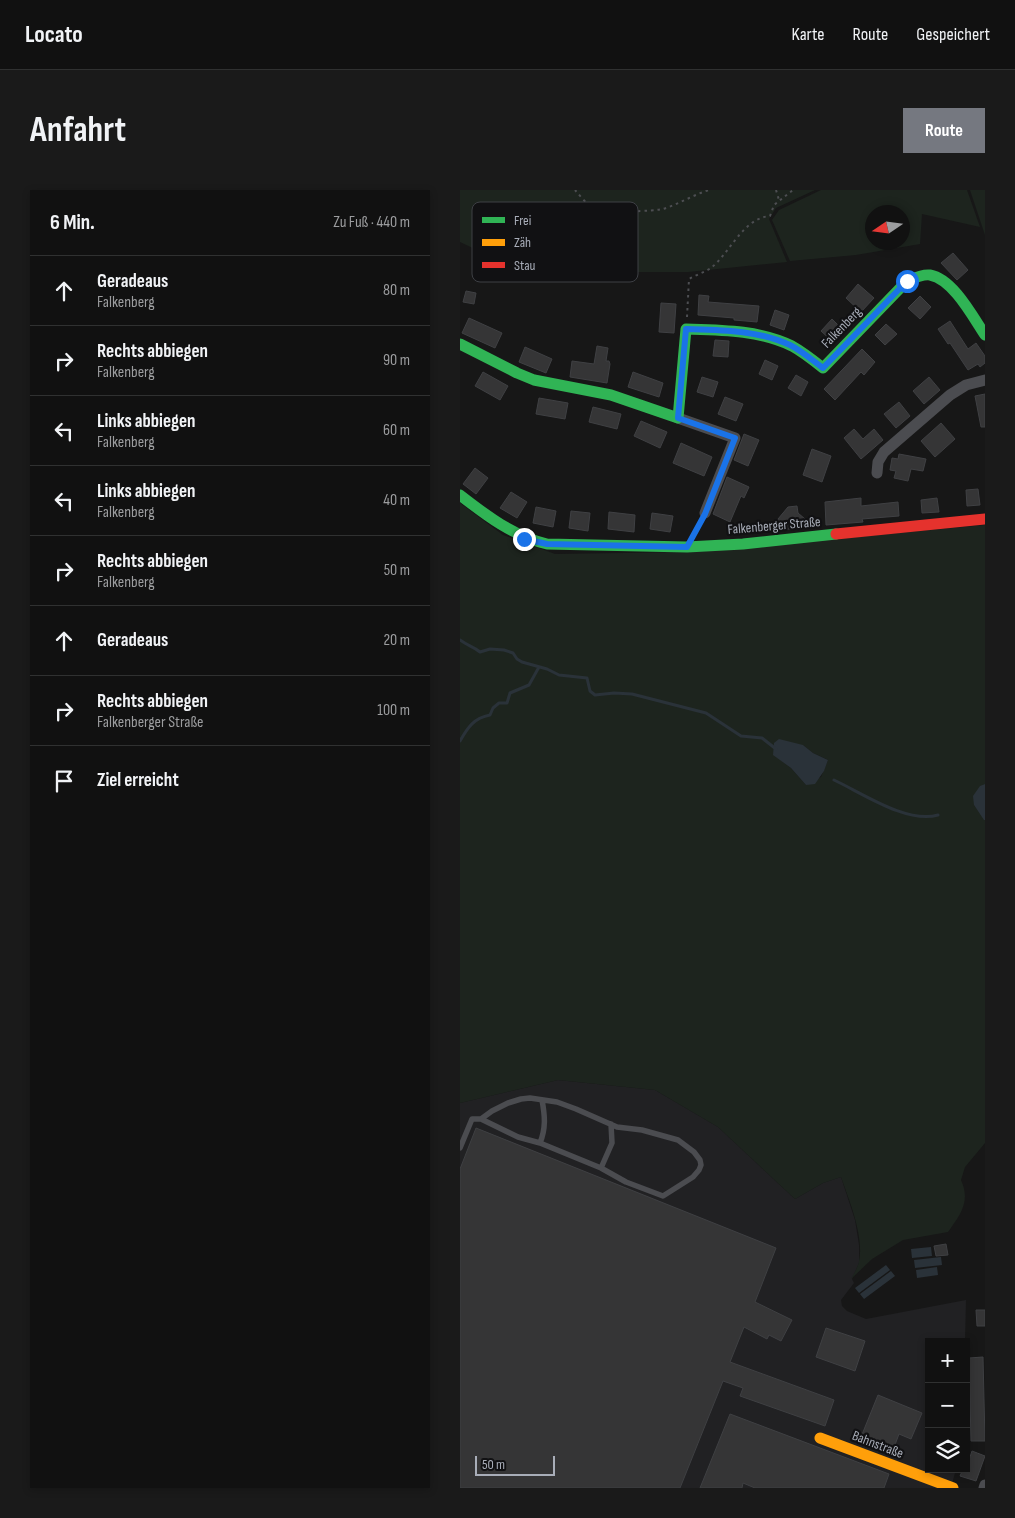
<!DOCTYPE html>
<html lang="de">
<head>
<meta charset="utf-8">
<style>
  :root { --surface:#111; --page:#1a1a1a; --text:#f1f3f6; --muted:#9c9d9f; --line:#303131; --accent:#757880 }
  body { margin:0; font-family:"Sofia Sans Condensed",sans-serif; background:var(--page); color:var(--text) }
  .controls { position:absolute; right:15px; bottom:15px; display:grid; overflow:hidden; border-radius:0px; box-shadow:0 2px 8px #0003 }
  .controls button { width:45px; height:45px; display:grid; place-items:center; padding:0; border:0; border-bottom:1px solid var(--line); background:var(--surface); color:var(--text); font:25px sans-serif }
  .compass { position:absolute; left:405px; top:15px; width:45px; height:45px; border-radius:50%; background:var(--surface); box-shadow:0 2px 8px #0003; rotate:257deg }
  .scale { position:absolute; left:15px; bottom:12px; width:80px; box-sizing:border-box; padding-left:5px; border:2px solid #a8adb8; border-top:0; font-size:14px; line-height:18px; white-space:nowrap; color:#a8adb8; -webkit-text-stroke:4px #111113; paint-order:stroke }
  .stop { position:absolute; width:15px; height:15px; margin:-11px; border:4px solid #1a73e8; border-radius:50%; background:#fff }
  .stop.end { background:#1a73e8; border-color:#fff; box-shadow:0 1px 5px #0008 }
  .list { margin:0; padding:0; list-style:none }
  h2 { display:flex; justify-content:space-between; align-items:center; height:65px; margin:0; padding:0 20px; font-size:21px }
  h2 small { font-size:16px; font-weight:400; color:var(--muted) }
  .list li { display:grid; grid-template-columns:32px 1fr auto; gap:15px; align-items:center; box-sizing:border-box; height:70px; padding:0 20px; border-top:1px solid var(--line) }
  .list b { display:block; font-size:19px; white-space:nowrap }
  .list p { margin:0; font-size:16px; white-space:nowrap; color:var(--muted) }
  .list em { font-size:16px; font-style:normal; color:var(--muted) }
  .icon { flex:none; width:28px; height:28px; fill:none; stroke:currentColor; stroke-width:2; stroke-linecap:round; stroke-linejoin:round }
  .map { position:relative; flex:none; width:525px; height:1298px; overflow:hidden; border-radius:0px }
  header { display:flex; align-items:center; gap:30px; box-sizing:border-box; height:70px; padding:0 25px; background:var(--surface); border-bottom:1px solid var(--line) }
  header strong { font-size:24px }
  nav { display:flex; gap:28px; margin-inline-start:auto; font-size:18px }
  .intro { display:flex; align-items:center; justify-content:space-between; box-sizing:border-box; height:120px; padding:0 30px }
  h1 { margin:0; font-size:35px }
  .button { padding:12px 22px; border-radius:0px; background:var(--accent); color:#fff; font-size:18px; font-weight:700 }
  main { display:flex; gap:30px; padding:0 30px }
  aside { flex:1; background:var(--surface); border-radius:0px; box-shadow:0 2px 8px #0003 }
  .map>svg:first-child { display:block }
  .built { fill:#212123 }
  .green { fill:#1d241e; fill-rule:evenodd }
  .water { fill:#2a3239 }
  .lines { fill:none; stroke-linecap:round; stroke-linejoin:round }
  .stream { stroke:#2a3239; stroke-width:3 }
  .building { fill:#353536; stroke:#3f4043 }
  .path { stroke:#4d4e52; stroke-width:2; stroke-dasharray:2.5 4; stroke-linecap:butt }
  .lane { stroke:#4b4c50; stroke-width:5.5 }
  .street { stroke:#4b4c50; stroke-width:11 }
  .fast { stroke:#30b455; stroke-width:11 }
  .slow { stroke:#ff9f0a; stroke-width:11 }
  .jam { stroke:#e5322d; stroke-width:11 }
  .route { stroke:#1a73e8; stroke-width:6 }
  .labels { text-anchor:middle; stroke-width:4.5; stroke-linejoin:round; paint-order:stroke }
  .street-label { font-size:14px; fill:#a8adb8; stroke:#111113 }
  .key { fill:#111113; stroke:#3e4045; stroke-width:1 }
  .key-label { font-size:14px; fill:#a8adb8 }
</style>
</head>
<body>
<header>
<strong>Locato</strong>
<nav><a>Karte</a><a>Route</a><a>Gespeichert</a></nav>
</header>
<div class="intro"><h1>Anfahrt</h1><a class="button">Route</a></div>
<main>
<aside>
<h2>6 Min.<small>Zu Fuß · 440 m</small></h2>
<ul class="list">
<li><svg class="icon" aria-label="ahead" viewBox="0 0 24 24"><path d="M12 20V5M6 11l6-6 6 6"/></svg><div><b>Geradeaus</b><p>Falkenberg</p></div><em>80 m</em></li>
<li><svg class="icon" aria-label="right" viewBox="0 0 24 24"><path d="M7 20v-9h11M14 6l5 5-5 5"/></svg><div><b>Rechts abbiegen</b><p>Falkenberg</p></div><em>90 m</em></li>
<li><svg class="icon" aria-label="left" viewBox="0 0 24 24"><path d="M17 20v-9H6M10 6l-5 5 5 5"/></svg><div><b>Links abbiegen</b><p>Falkenberg</p></div><em>60 m</em></li>
<li><svg class="icon" aria-label="left" viewBox="0 0 24 24"><path d="M17 20v-9H6M10 6l-5 5 5 5"/></svg><div><b>Links abbiegen</b><p>Falkenberg</p></div><em>40 m</em></li>
<li><svg class="icon" aria-label="right" viewBox="0 0 24 24"><path d="M7 20v-9h11M14 6l5 5-5 5"/></svg><div><b>Rechts abbiegen</b><p>Falkenberg</p></div><em>50 m</em></li>
<li><svg class="icon" aria-label="ahead" viewBox="0 0 24 24"><path d="M12 20V5M6 11l6-6 6 6"/></svg><div><b>Geradeaus</b></div><em>20 m</em></li>
<li><svg class="icon" aria-label="right" viewBox="0 0 24 24"><path d="M7 20v-9h11M14 6l5 5-5 5"/></svg><div><b>Rechts abbiegen</b><p>Falkenberger Straße</p></div><em>100 m</em></li>
<li><svg class="icon" aria-label="arrive" viewBox="0 0 24 24"><path d="M6 21V4h12l-3 4 3 4H6"/></svg><div><b>Ziel erreicht</b></div></li>
</ul>
</aside>
<div class="map">
<svg width="525" height="1298" viewBox="0 0 525 1298">
  <rect width="100%" height="100%" fill="#171717"/>
  <path class="built" d="M 98,890 L 195,900 L 258,937 L 335,1009 L 363,993 L 381,987 L 395,1030 L 399,1055 L 399,1073 L 392,1089 L 394,1093 L 381,1110 L 382,1116 L 387,1121 L 406,1129 L 506,1110 L 505,1152 L 469,1152 L 469,1279 L 496,1279 L 491,1298 L 0,1298 L 0,913 Z"/>
  <path class="green" d="M 0,0 L 355,0 L 316,18 L 309,29 L 327,72 L 228,82 L 63,82 L 0,52 Z
    M 361,0 L 507,0 L 520,37 L 462,24 L 460,54 L 396,65 L 330,71 L 312,30 L 319,20 ZM 412,22 L 442,22 L 442,52 L 412,52 Z
    M 510,0 L 525,0 L 525,45 Z
    M 0,313 L 43,345 L 95,364 L 235,362 L 525,335 L 525,594 L 520,597 L 514,615 L 525,630 L 525,953 L 505,977 L 501,990 C 511,1012 500,1025 488,1042 L 443,1050 L 412,1069 L 391,1089 C 394,1084 396,1080 398,1075 C 406,1050 389,1010 381,987 L 363,993 L 335,1009 L 258,937 L 195,900 L 98,890 L 0,913 ZM 343,555 L 353,563 L 368,570 L 361,587 L 346,595 L 331,578 L 313,564 Z"/>
  <path class="water" d="M 319,549 L 343,555 L 353,563 L 368,570 L 364,581 L 355,594 L 346,595 L 331,578 L 313,565 L 314,553 Z
    M 525,594 L 525,630 L 524,630 L 514,615 L 513,606 L 520,596 Z
    M 471,1057 L 472,1066 L 452,1068 L 451,1059 Z
    M 481,1067 L 482,1075 L 455,1078 L 454,1070 Z
    M 426,1075 L 430,1080 L 399,1103 L 395,1098 Z
    M 477,1077 L 478,1085 L 457,1088 L 456,1080 Z
    M 431,1081 L 435,1086 L 404,1109 L 400,1104 Z"/>
  <g class="lines">
    <path class="stream" d="M 0,450 C 8,456 13,456 20,462 L 30,459 L 44,460 L 53,463 L 57,469 L 62,472 L 87,479 L 99,485 L 127,488 L 130,501 L 135,505 L 154,503 L 172,504 L 246,523 L 281,546 L 302,548 L 316,559
      M 0,551 C 8,537 14,528 30,525 L 33,518 L 39,513 L 47,513 L 50,503 L 69,495 L 79,477
      M 374,590 C 402,603 447,634 478,625"/>
  </g>
  <path class="building" d="M 493,63 L 508,80 L 497,90 L 481,73 Z
    M 398,94 L 414,108 L 401,122 L 386,108 Z
    M 6,101 L 16,103 L 14,114 L 3,112 Z
    M 239,105 L 249,106 L 248,112 L 299,116 L 297,132 L 274,130 L 274,128 L 238,125 Z
    M 460,106 L 471,117 L 460,129 L 448,118 Z
    M 201,113 L 216,114 L 214,143 L 199,142 Z
    M 315,120 L 329,125 L 324,140 L 310,135 Z
    M 9,128 L 42,143 L 35,158 L 2,143 Z
    M 372,129 L 383,140 L 372,151 L 361,141 Z
    M 490,131 L 508,159 L 516,153 L 525,166 L 525,173 L 520,177 L 518,174 L 508,180 L 490,153 L 488,154 L 478,139 Z
    M 426,134 L 437,144 L 425,155 L 415,145 Z
    M 255,150 L 269,151 L 268,167 L 253,166 Z
    M 137,156 L 148,158 L 146,171 L 149,171 L 150,174 L 147,193 L 110,187 L 112,171 L 134,174 Z
    M 65,157 L 92,169 L 86,183 L 59,172 Z
    M 402,159 L 415,172 L 404,185 L 401,182 L 375,210 L 364,199 Z
    M 305,170 L 318,176 L 312,190 L 299,184 Z
    M 23,182 L 48,196 L 40,210 L 15,196 Z
    M 173,182 L 203,193 L 199,207 L 168,197 Z
    M 336,185 L 348,192 L 341,206 L 328,198 Z
    M 242,187 L 258,192 L 253,207 L 237,202 Z
    M 469,187 L 480,200 L 464,214 L 453,201 Z
    M 525,204 L 525,237 L 521,237 L 515,206 Z
    M 265,207 L 283,214 L 276,231 L 258,224 Z
    M 79,208 L 108,213 L 105,229 L 76,224 Z
    M 439,212 L 450,226 L 436,238 L 424,224 Z
    M 133,217 L 161,224 L 157,239 L 129,232 Z
    M 181,231 L 207,242 L 200,258 L 174,246 Z
    M 481,233 L 495,249 L 475,267 L 461,251 Z
    M 394,239 L 403,249 L 414,239 L 423,250 L 401,269 L 384,248 Z
    M 284,244 L 299,250 L 288,276 L 274,270 Z
    M 221,253 L 252,267 L 244,286 L 213,273 Z
    M 352,259 L 371,266 L 362,292 L 343,285 Z
    M 439,264 L 466,269 L 463,281 L 451,279 L 448,291 L 434,288 L 436,281 L 430,280 L 432,268 L 438,269 Z
    M 15,278 L 28,288 L 16,304 L 3,294 Z
    M 267,287 L 289,297 L 284,308 L 281,306 L 270,332 L 253,324 Z
    M 518,299 L 520,315 L 507,316 L 506,300 Z
    M 51,302 L 67,312 L 57,328 L 40,318 Z
    M 401,308 L 401,316 L 438,312 L 439,326 L 402,329 L 403,332 L 366,335 L 365,312 Z
    M 477,308 L 479,322 L 462,323 L 461,310 Z
    M 337,316 L 338,323 L 345,329 L 339,336 L 339,338 L 319,340 L 318,329 L 328,317 Z
    M 76,317 L 96,321 L 93,337 L 73,333 Z
    M 111,321 L 130,323 L 128,341 L 109,338 Z
    M 149,322 L 175,325 L 174,342 L 148,339 Z
    M 192,323 L 213,326 L 210,342 L 190,339 Z
    M 16,938 L 316,1058 L 295,1112 L 332,1130 L 321,1151 L 309,1145 L 307,1149 L 284,1137 L 270,1172 L 374,1210 L 365,1236 L 280,1206 L 283,1198 L 263,1191 L 220,1298 L 0,1298 L 0,979 Z
    M 486,1054 L 488,1065 L 476,1066 L 474,1056 Z
    M 516,1120 L 525,1120 L 525,1136 L 517,1136 Z
    M 366,1138 L 405,1151 L 395,1181 L 356,1167 Z
    M 523,1167 L 525,1251 L 511,1251 L 509,1168 Z
    M 418,1205 L 462,1223 L 451,1249 L 439,1244 L 433,1260 L 401,1247 Z
    M 270,1224 L 429,1284 L 424,1298 L 295,1298 L 283,1293 L 282,1298 L 240,1298 Z
    M 512,1261 L 525,1266 L 516,1291 L 500,1286 L 503,1279 L 506,1279 Z"/>
  <g class="lines">
    <path class="path" d="M 115,0 C 121,7 129,17 137,21 C 142,23 196,21 203,19 C 219,14 233,5 249,0
      M 316,0 L 319,10
      M 227,127 L 229,89 C 236,85 245,82 251,78 C 270,63 283,28 310,26 L 314,15 L 333,0
      M 234,344 L 240,333"/>
    <path class="lane" d="M 80,953 C 86,938 85,926 82,910
      M 0,958 L 12,929 L 21,929 L 58,947 L 80,953 L 141,978 L 166,992 L 203,1006 L 233,987 L 239,980 L 241,975 L 240,970 L 234,962 L 218,950 L 182,940 L 157,937 L 116,919 L 97,912 L 70,908 L 61,909 L 48,913 L 32,921 L 21,929
      M 141,978 L 152,953 L 151,934"/>
    <path class="street" d="M 218,228 L 275,248 L 245,323
      M 417,283 L 418,272 L 424,262 L 490,205 L 506,195 L 525,190
      M 524,1298 L 525,1295"/>
    <path class="fast" d="M 0,154 L 57,183 L 74,190 L 151,205 L 218,228 L 226,139 C 261,140 299,140 332,156 C 343,162 353,170 363,178 L 447,91 C 454,88 462,84 470,85 C 493,89 513,127 525,145
      M 0,305 C 27,326 53,346 87,354 L 227,357 L 283,354 L 376,344"/>
    <path class="slow" d="M 360,1248 L 493,1298"/>
    <path class="jam" d="M 376,344 L 525,329"/>
  </g>
  <g class="lines">
    <path class="route" d="M 64,349 L 87,354 L 227,357 L 245,324 L 275,248 L 218,228 L 226,139 C 261,140 298,140 330,155 C 342,161 352,170 363,178 L 447,91"/>
  </g>
  <g class="labels">
    <g class="street-label">
      <text transform="translate(381 137) rotate(-46)" y="5">Falkenberg</text>
      <text transform="translate(314 335) rotate(-5)" y="5">Falkenberger Straße</text>
      <text transform="translate(418 1254) rotate(21)" y="5">Bahnstraße</text>
    </g>
  </g>
  <rect x="12" y="12" width="166" height="80" rx="8" class="key"/>
  <rect x="22" y="27" width="23" height="6" fill="#30b455"/>
  <rect x="22" y="49" width="23" height="7" fill="#ff9f0a"/>
  <rect x="22" y="72" width="23" height="6" fill="#e5322d"/>
  <g class="key-label">
    <text x="54" y="35">Frei</text>
    <text x="54" y="57">Zäh</text>
    <text x="54" y="80">Stau</text>
  </g>
</svg>
<div class="controls">
<button>+</button>
<button>−</button>
<button><svg class="icon" aria-label="layers" viewBox="0 0 24 24"><path d="M12 4l9 5-9 5-9-5zM3 14l9 5 9-5"/></svg></button>
</div>
<svg class="compass" viewBox="-18 -18 36 36"><path d="M0-13l5 13h-10z" fill="#e53935"/><path d="M0 13l5-13h-10z" fill="#9c9d9f"/></svg>
<div class="scale">50 m</div>
<div class="stop" style="left:447px;top:91px"></div>
<div class="stop end" style="left:64px;top:349px"></div>
</div>
</main>
</body>
</html>
